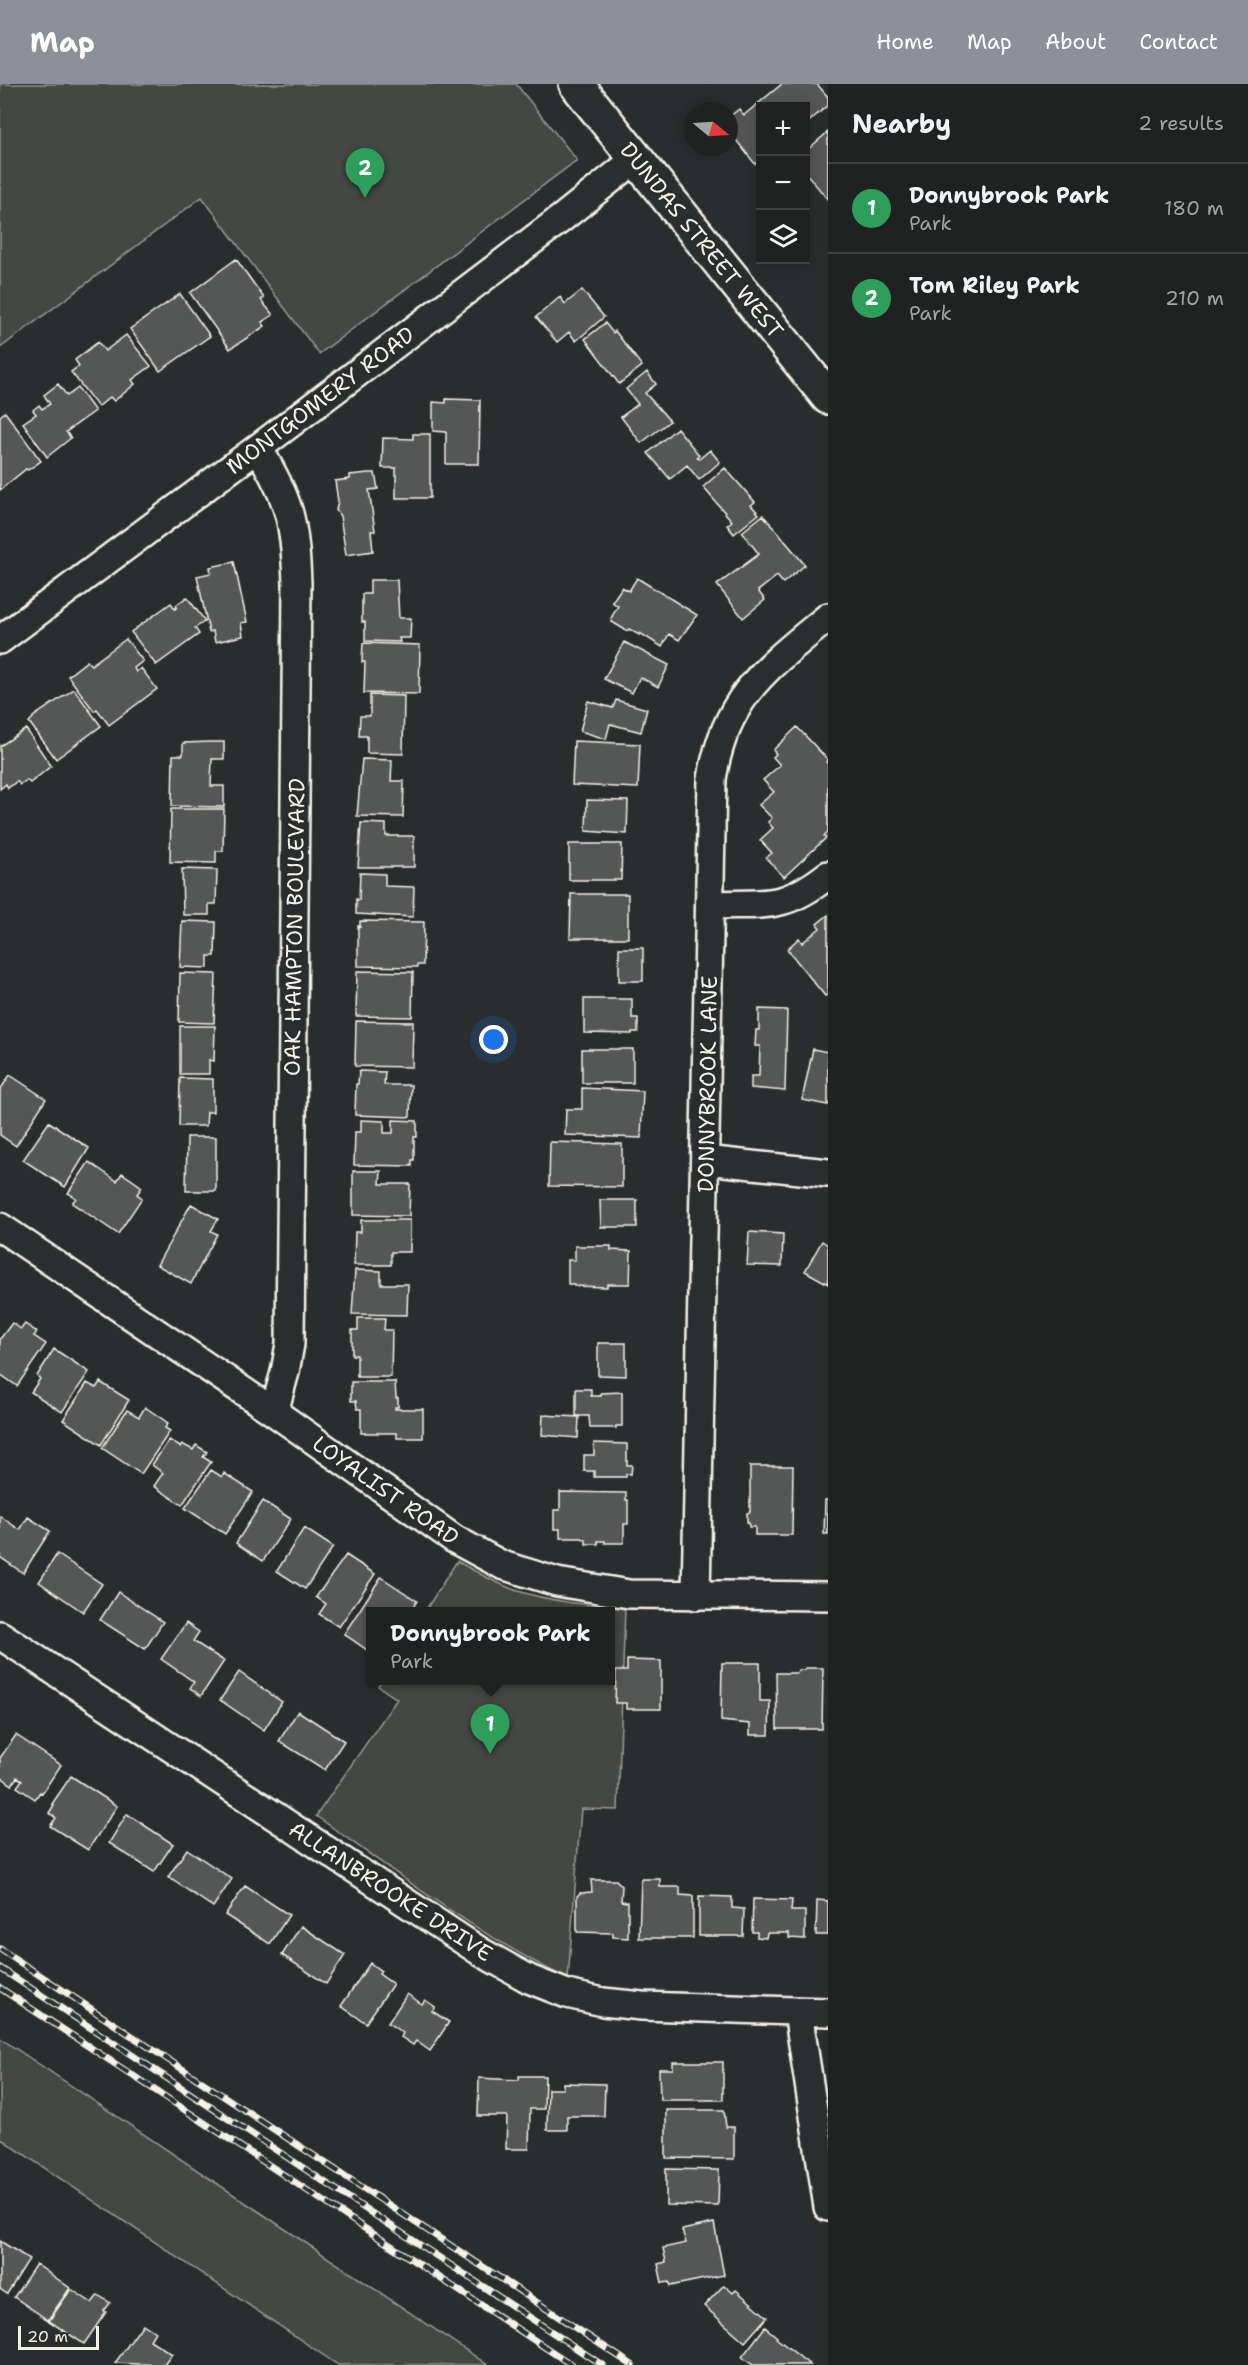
<!DOCTYPE html>
<html lang="en">
<head>
<meta charset="utf-8">
<style>
  :root { --surface:#202222; --page:#282a2a; --text:#f1f3f6; --muted:#a2a4a5; --line:#3d3f40; --accent:#8c9099 }
  body { margin:0; font-family:"Shantell Sans",sans-serif; background:var(--page); color:var(--text) }
  .controls { position:absolute; right:18px; top:18px; display:grid; overflow:hidden; border-radius:0px; box-shadow:0 3px 15px #0003 }
  .controls button { width:54px; height:54px; display:grid; place-items:center; padding:0; border:0; border-bottom:2px solid var(--line); background:var(--surface); color:var(--text); font:30px sans-serif }
  .compass { position:absolute; left:684px; top:18px; width:54px; height:54px; border-radius:50%; background:var(--surface); box-shadow:0 3px 15px #0003; rotate:108deg }
  .scale { position:absolute; left:18px; bottom:15px; width:81px; box-sizing:border-box; padding-left:6px; border:3px solid #f4f1e8; border-top:0; font-size:16px; line-height:21px; white-space:nowrap; color:#f4f1e8; -webkit-text-stroke:4px #2a2d2e; paint-order:stroke }
  .you { position:absolute; left:494px; top:956px; width:21px; height:21px; margin:-15px; border:4px solid #fff; border-radius:50%; background:#1a73e8; box-shadow:0 0 0 9px #1a73e833 }
  .badge { display:grid; place-items:center; width:39px; height:39px; border-radius:50%; background:var(--accent); color:#fff; font-size:20px; font-weight:700 }
  .pin { position:absolute; translate:-50% -50px; filter:drop-shadow(0 2px 3px #0008) }
  .pin::after { content:''; position:absolute; top:32px; width:21px; height:18px; background:inherit; clip-path:polygon(0 0,100% 0,50% 100%) }
  .popup { position:absolute; left:366px; top:1523px; width:249px; height:78px; box-sizing:border-box; display:grid; place-content:center; border-radius:0px; background:var(--surface); filter:drop-shadow(0 2px 4px #0005); font-size:20px; white-space:nowrap; color:var(--muted) }
  .popup b { font-size:22px; color:var(--text) }
  .popup::after { content:''; position:absolute; left:50%; top:100%; margin-left:-12px; border:12px solid transparent; border-top-color:var(--surface) }
  .list { margin:0; padding:0; list-style:none }
  h2 { display:flex; justify-content:space-between; align-items:center; height:78px; margin:0; padding:0 24px; font-size:26px }
  h2 small { font-size:20px; font-weight:400; color:var(--muted) }
  .list li { display:grid; grid-template-columns:39px 1fr auto; gap:18px; align-items:center; box-sizing:border-box; height:90px; padding:0 24px; border-top:2px solid var(--line) }
  .list b { display:block; font-size:22px; white-space:nowrap }
  .list p { margin:0; font-size:20px; white-space:nowrap; color:var(--muted) }
  .list em { font-size:20px; font-style:normal; color:var(--muted) }
  .icon { flex:none; width:33px; height:33px; fill:none; stroke:currentColor; stroke-width:2; stroke-linecap:round; stroke-linejoin:round }
  .map { position:relative; flex:none; width:828px; height:2281px; overflow:hidden }
  header { display:flex; align-items:center; gap:36px; box-sizing:border-box; height:84px; padding:0 30px; background:var(--accent); color:#fff }
  header strong { font-size:28px }
  nav { display:flex; gap:33px; margin-inline-start:auto; font-size:21px }
  main { display:flex }
  aside { flex:1; background:var(--surface) }
  .map>svg:first-child { display:block }
  .green { fill:#444645; stroke:#9c9c96; stroke-width:1.5 }
  .building { fill:#555756; stroke:#f4f1e8; stroke-width:1.5 }
  .lines { fill:none; stroke-linecap:round; stroke-linejoin:round }
  .street-casing { stroke:#f4f1e8; stroke-width:32 }
  .secondary-casing { stroke:#f4f1e8; stroke-width:38 }
  .street { stroke:#2a2d2e; stroke-width:27 }
  .secondary { stroke:#2a2d2e; stroke-width:33 }
  .rail-casing { stroke:#f4f1e8; stroke-width:7 }
  .rail { stroke:#2a2d2e; stroke-width:4.5; stroke-dasharray:14; stroke-linecap:butt }
  .labels { text-anchor:middle; stroke-width:5; stroke-linejoin:round; paint-order:stroke }
  .street-label { font-size:22px; fill:#f4f1e8; stroke:#2a2d2e }
</style>
</head>
<body>
<header>
<strong>Map</strong>
<nav><a>Home</a><a>Map</a><a>About</a><a>Contact</a></nav>
</header>
<main>
<div class="map">
<svg width="828" height="2281" viewBox="0 0 828 2281">
  <rect width="100%" height="100%" fill="#2a2d2e"/>
  <filter id="ink" filterUnits="userSpaceOnUse"><feTurbulence type="fractalNoise" baseFrequency=".0167" numOctaves="2"/><feDisplacementMap in="SourceGraphic" scale="12" xChannelSelector="R" yChannelSelector="G"/><feConvolveMatrix kernelMatrix="1 2 1 2 8 2 1 2 1" color-interpolation-filters="sRGB"/></filter>
  <g filter="url(#ink)">
    <path class="green" d="M 0,0 L 516,0 L 577,76 L 319,270 L 202,113 L 0,264 Z
      M 457,1477 C 476,1488 495,1499 515,1506 C 550,1518 589,1521 625,1524 L 618,1726 L 581,1725 L 568,1895 C 478,1851 398,1790 316,1732 L 397,1615 L 378,1602 L 381,1597 L 610,1596 L 610,1528 L 425,1527 Z
      M 0,1954 L 488,2281 L 338,2281 L 0,2054 Z"/>
    <path class="building" d="M 782,0 L 817,0 L 828,13 L 828,21 L 806,40 L 806,22 L 760,22 L 760,76 L 755,80 L 729,47 L 729,33 L 739,25 L 744,31 Z
      M 828,48 L 828,116 L 806,89 L 806,67 Z
      M 236,175 L 264,214 L 261,216 L 273,231 L 262,238 L 265,242 L 230,265 L 190,209 Z
      M 582,206 L 604,233 L 576,257 L 569,248 L 557,258 L 536,233 L 560,213 L 565,220 Z
      M 180,210 L 210,252 L 160,287 L 130,245 Z
      M 605,239 L 613,249 L 615,247 L 642,282 L 619,300 L 585,255 Z
      M 126,251 L 151,282 L 132,296 L 135,300 L 114,317 L 110,313 L 98,323 L 71,288 L 79,282 L 75,276 L 98,258 L 105,267 Z
      M 647,288 L 656,300 L 645,309 L 670,337 L 641,359 L 621,333 L 638,320 L 626,305 Z
      M 58,300 L 67,312 L 78,304 L 95,327 L 66,348 L 71,354 L 47,373 L 23,339 L 36,330 L 33,326 L 39,321 L 42,325 L 50,320 L 44,311 Z
      M 446,315 L 480,316 L 479,380 L 446,380 L 446,348 L 433,347 L 433,318 L 446,319 Z
      M 5,328 L 41,377 L 28,386 L 26,385 L 0,406 L 0,332 Z
      M 677,344 L 699,371 L 697,373 L 699,375 L 710,366 L 720,378 L 699,396 L 687,381 L 670,395 L 648,369 Z
      M 413,350 L 430,350 L 430,414 L 396,414 L 396,384 L 382,384 L 383,354 L 413,355 Z
      M 725,384 L 755,418 L 751,421 L 759,430 L 734,450 L 727,441 L 732,437 L 703,403 Z
      M 368,389 L 375,389 L 378,405 L 369,406 L 375,447 L 371,447 L 373,467 L 346,471 L 340,432 L 336,426 L 338,417 L 335,397 L 350,395 L 350,391 Z
      M 763,431 L 805,481 L 783,499 L 777,492 L 758,507 L 765,516 L 743,534 L 717,501 L 759,470 L 742,448 Z
      M 234,478 L 247,538 L 241,539 L 243,552 L 215,558 L 213,547 L 209,548 L 197,492 L 211,489 L 210,483 Z
      M 637,494 L 697,531 L 679,556 L 669,550 L 662,563 L 640,549 L 639,551 L 629,545 L 627,547 L 612,538 L 611,534 L 618,522 L 612,518 L 622,503 L 629,507 Z
      M 370,496 L 397,496 L 399,534 L 411,534 L 410,554 L 399,554 L 400,558 L 365,557 L 365,538 L 362,538 L 362,510 L 370,510 Z
      M 187,513 L 205,537 L 195,544 L 199,550 L 156,581 L 131,548 L 171,519 L 175,525 L 177,523 L 176,521 Z
      M 126,555 L 143,577 L 134,584 L 136,588 L 141,584 L 157,605 L 109,641 L 97,625 L 94,627 L 68,592 L 87,577 L 91,581 Z
      M 624,558 L 669,581 L 658,603 L 640,593 L 632,609 L 604,595 Z
      M 363,559 L 420,561 L 419,610 L 364,609 L 365,578 L 362,578 Z
      M 74,605 L 101,642 L 56,675 L 29,638 L 33,634 L 33,633 Z
      M 370,611 L 404,612 L 403,670 L 367,669 L 367,652 L 359,652 L 360,632 L 370,632 Z
      M 616,616 L 647,625 L 641,648 L 610,640 L 606,655 L 580,647 L 588,617 L 613,624 Z
      M 797,643 L 828,676 L 826,678 L 828,680 L 828,748 L 824,752 L 826,754 L 784,793 L 766,774 L 772,769 L 760,756 L 773,744 L 768,738 L 772,734 L 759,721 L 774,708 L 763,696 L 780,681 L 773,673 L 776,670 L 773,666 Z
      M 26,645 L 51,682 L 30,699 L 27,696 L 20,701 L 17,697 L 8,704 L 6,700 L 0,705 L 0,662 Z
      M 574,657 L 640,660 L 638,704 L 572,701 Z
      M 211,658 L 224,658 L 224,675 L 212,675 L 211,702 L 224,702 L 224,723 L 172,722 L 173,671 L 183,671 L 183,659 Z
      M 362,675 L 392,676 L 391,697 L 404,697 L 403,733 L 357,732 Z
      M 587,716 L 628,717 L 627,750 L 586,747 Z
      M 171,725 L 224,725 L 223,767 L 216,767 L 216,779 L 170,778 Z
      M 361,739 L 386,740 L 386,752 L 414,752 L 414,783 L 358,783 Z
      M 569,760 L 622,760 L 621,796 L 569,796 Z
      M 182,785 L 217,786 L 216,820 L 209,820 L 209,831 L 183,831 Z
      M 360,789 L 385,790 L 385,802 L 414,803 L 413,833 L 356,830 L 356,815 L 359,816 Z
      M 571,810 L 628,810 L 628,854 L 570,854 Z
      M 828,831 L 828,910 L 825,912 L 787,865 L 799,854 L 802,859 L 820,844 L 817,840 Z
      M 182,837 L 216,838 L 215,872 L 208,872 L 208,884 L 180,883 Z
      M 360,837 L 424,838 L 423,881 L 417,881 L 417,883 L 358,882 L 358,842 L 360,843 Z
      M 619,864 L 643,864 L 643,897 L 619,897 Z
      M 357,887 L 413,888 L 412,933 L 356,932 Z
      M 180,889 L 216,890 L 214,939 L 179,938 Z
      M 584,915 L 632,915 L 632,934 L 638,934 L 638,948 L 632,948 L 632,950 L 584,949 Z
      M 759,925 L 787,926 L 785,1007 L 751,1004 L 751,992 L 759,992 L 760,962 L 755,962 L 756,946 L 759,946 Z
      M 356,937 L 413,938 L 412,983 L 355,982 Z
      M 180,942 L 215,942 L 214,977 L 209,976 L 209,990 L 180,990 Z
      M 582,965 L 633,965 L 633,999 L 582,999 Z
      M 813,965 L 828,968 L 828,1021 L 802,1016 Z
      M 359,987 L 385,988 L 384,1001 L 411,1001 L 410,1033 L 355,1031 L 356,1000 L 358,1000 Z
      M 10,991 L 46,1015 L 16,1062 L 0,1051 L 0,1006 Z
      M 180,994 L 213,995 L 213,1028 L 207,1028 L 206,1042 L 179,1042 Z
      M 582,1004 L 643,1007 L 641,1054 L 565,1051 L 566,1025 L 582,1025 Z
      M 361,1036 L 384,1037 L 384,1049 L 393,1049 L 393,1036 L 417,1037 L 417,1053 L 414,1053 L 414,1076 L 412,1076 L 412,1082 L 354,1081 L 355,1048 L 361,1048 Z
      M 49,1038 L 89,1064 L 65,1103 L 23,1076 Z
      M 187,1053 L 216,1053 L 216,1107 L 186,1107 Z
      M 550,1058 L 622,1060 L 622,1103 L 549,1102 Z
      M 89,1078 L 117,1097 L 122,1089 L 142,1103 L 137,1110 L 142,1114 L 118,1150 L 72,1119 L 76,1114 L 68,1109 Z
      M 353,1087 L 381,1087 L 380,1100 L 410,1100 L 409,1132 L 353,1131 Z
      M 600,1116 L 637,1116 L 637,1143 L 601,1143 Z
      M 191,1120 L 218,1135 L 211,1147 L 217,1150 L 191,1200 L 157,1181 Z
      M 361,1136 L 410,1136 L 410,1168 L 391,1168 L 391,1181 L 354,1181 L 355,1148 L 361,1148 Z
      M 749,1148 L 783,1150 L 782,1182 L 747,1181 Z
      M 822,1157 L 828,1161 L 828,1200 L 805,1187 Z
      M 575,1162 L 611,1162 L 611,1166 L 631,1167 L 630,1200 L 607,1200 L 607,1203 L 574,1202 L 574,1200 L 568,1200 L 568,1176 L 575,1176 Z
      M 355,1186 L 381,1187 L 381,1200 L 408,1200 L 407,1231 L 352,1230 Z
      M 358,1234 L 385,1234 L 384,1246 L 392,1246 L 391,1293 L 357,1293 L 357,1271 L 352,1271 L 352,1246 L 358,1246 Z
      M 12,1239 L 21,1245 L 25,1240 L 37,1248 L 34,1252 L 46,1260 L 17,1302 L 0,1290 L 0,1255 Z
      M 598,1259 L 626,1259 L 626,1292 L 598,1291 Z
      M 54,1265 L 89,1288 L 62,1328 L 31,1308 L 40,1295 L 37,1292 Z
      M 100,1298 L 129,1316 L 101,1361 L 63,1336 L 87,1299 L 96,1304 Z
      M 351,1298 L 395,1298 L 396,1314 L 398,1314 L 398,1323 L 395,1323 L 395,1325 L 423,1325 L 423,1354 L 397,1354 L 397,1349 L 361,1349 L 361,1325 L 357,1325 L 356,1317 L 351,1317 Z
      M 576,1305 L 591,1305 L 591,1312 L 601,1312 L 601,1309 L 622,1308 L 622,1342 L 616,1342 L 616,1344 L 590,1344 L 589,1332 L 576,1332 Z
      M 145,1323 L 168,1339 L 165,1344 L 170,1347 L 141,1390 L 102,1364 L 127,1326 L 139,1333 Z
      M 543,1331 L 579,1333 L 578,1354 L 542,1351 Z
      M 169,1356 L 180,1363 L 182,1360 L 193,1366 L 196,1361 L 207,1368 L 203,1373 L 211,1378 L 182,1421 L 154,1402 L 163,1389 L 152,1381 Z
      M 594,1359 L 627,1360 L 627,1381 L 632,1381 L 631,1390 L 626,1390 L 626,1393 L 594,1393 L 594,1387 L 584,1387 L 584,1371 L 594,1371 Z
      M 750,1382 L 793,1382 L 792,1451 L 755,1451 L 755,1443 L 749,1443 L 749,1439 L 747,1439 L 747,1429 L 750,1428 Z
      M 211,1386 L 222,1393 L 224,1389 L 253,1408 L 225,1450 L 185,1424 Z
      M 560,1408 L 626,1409 L 626,1416 L 628,1416 L 628,1440 L 624,1440 L 624,1459 L 605,1459 L 605,1457 L 598,1457 L 598,1460 L 586,1460 L 586,1456 L 582,1454 L 560,1454 L 560,1445 L 554,1445 L 554,1426 L 560,1426 Z
      M 825,1416 L 828,1416 L 828,1450 L 824,1450 Z
      M 263,1417 L 291,1435 L 263,1477 L 236,1459 Z
      M 0,1432 L 20,1446 L 28,1433 L 50,1447 L 23,1489 L 0,1473 Z
      M 304,1444 L 333,1463 L 305,1505 L 277,1487 Z
      M 57,1470 L 102,1500 L 83,1528 L 39,1498 Z
      M 346,1471 L 375,1490 L 339,1543 L 319,1530 L 326,1520 L 316,1513 Z
      M 381,1493 L 417,1517 L 410,1528 L 370,1528 L 370,1568 L 344,1550 Z
      M 118,1508 L 163,1538 L 145,1565 L 100,1536 Z
      M 186,1539 L 199,1548 L 193,1557 L 224,1577 L 201,1612 L 190,1604 L 194,1598 L 161,1575 Z
      M 627,1576 L 661,1577 L 661,1625 L 626,1625 L 626,1619 L 615,1619 L 616,1587 L 627,1587 Z
      M 722,1579 L 760,1579 L 760,1617 L 770,1617 L 769,1651 L 750,1651 L 750,1640 L 721,1637 Z
      M 805,1584 L 823,1584 L 822,1645 L 777,1645 L 776,1589 L 797,1589 L 798,1586 L 805,1586 Z
      M 239,1588 L 282,1618 L 264,1646 L 220,1616 Z
      M 298,1627 L 344,1657 L 325,1686 L 279,1657 Z
      M 493,1635 L 502,1643 L 495,1652 L 486,1644 Z
      M 16,1651 L 61,1681 L 42,1709 L 40,1708 L 35,1715 L 17,1703 L 22,1696 L 17,1693 L 12,1701 L 0,1692 L 0,1674 Z
      M 71,1692 L 117,1722 L 88,1766 L 50,1742 L 56,1734 L 49,1729 L 54,1721 L 52,1720 Z
      M 127,1730 L 173,1760 L 154,1788 L 109,1759 Z
      M 187,1765 L 232,1795 L 213,1823 L 168,1793 Z
      M 641,1795 L 660,1795 L 660,1803 L 680,1803 L 680,1811 L 693,1812 L 693,1854 L 639,1854 Z
      M 591,1796 L 616,1796 L 622,1802 L 621,1817 L 628,1818 L 628,1854 L 613,1853 L 613,1849 L 577,1848 L 577,1812 L 580,1809 L 592,1808 Z
      M 245,1802 L 289,1831 L 270,1860 L 225,1831 Z
      M 699,1812 L 732,1813 L 732,1824 L 744,1825 L 743,1852 L 699,1852 Z
      M 753,1815 L 792,1816 L 791,1827 L 805,1827 L 805,1855 L 789,1854 L 789,1849 L 767,1849 L 766,1854 L 757,1853 L 757,1848 L 752,1848 Z
      M 817,1816 L 828,1817 L 828,1851 L 816,1851 Z
      M 301,1842 L 345,1871 L 326,1900 L 282,1871 Z
      M 370,1879 L 381,1887 L 379,1890 L 393,1900 L 366,1939 L 341,1922 Z
      M 407,1910 L 422,1920 L 425,1916 L 435,1923 L 432,1927 L 449,1938 L 430,1967 L 416,1957 L 413,1961 L 401,1953 L 403,1949 L 388,1939 Z
      M 673,1978 L 723,1978 L 723,2016 L 660,2016 L 659,1985 L 673,1985 Z
      M 519,1992 L 545,1992 L 544,2025 L 530,2025 L 529,2065 L 506,2065 L 507,2032 L 478,2032 L 479,1994 L 519,1996 Z
      M 563,1999 L 605,2000 L 604,2032 L 567,2032 L 567,2046 L 547,2046 L 548,2005 L 563,2005 Z
      M 666,2026 L 724,2026 L 726,2043 L 734,2043 L 734,2075 L 666,2074 Z
      M 666,2085 L 719,2086 L 718,2122 L 666,2121 Z
      M 714,2139 L 724,2191 L 670,2202 L 669,2198 L 662,2199 L 658,2180 L 666,2178 L 663,2164 L 686,2159 L 682,2146 Z
      M 0,2157 L 29,2175 L 7,2210 L 0,2205 Z
      M 36,2180 L 70,2204 L 48,2236 L 14,2213 Z
      M 724,2201 L 733,2209 L 736,2206 L 767,2233 L 745,2258 L 704,2222 Z
      M 71,2205 L 92,2219 L 98,2211 L 110,2219 L 104,2227 L 106,2228 L 84,2260 L 49,2237 Z
      M 143,2240 L 155,2248 L 150,2256 L 172,2270 L 164,2281 L 115,2279 Z
      M 765,2243 L 777,2253 L 776,2254 L 810,2281 L 753,2281 L 742,2273 Z"/>
    <g class="lines">
      <defs>
        <path id="street" d="M 258,364 C 290,417 295,438 297,499 L 290,1260 L 285,1288 L 274,1328
          M 0,556 L 258,364 L 562,134 L 637,74
          M 710,821 C 764,819 782,827 828,791
          M 705,1076 L 828,1089
          M 0,1143 L 274,1328 L 454,1455 L 502,1481 L 557,1498 L 629,1510 L 828,1512
          M 696,1512 L 712,695 C 725,612 767,584 828,533
          M 0,1551 L 481,1868 L 529,1895 L 567,1910 L 603,1918 L 642,1922 L 828,1928
          M 798,1928 L 828,2123"/>
        <path id="secondary" d="M 576,0 L 828,313"/>
      </defs>
      <use href="#street" class="street-casing"/>
      <use href="#secondary" class="secondary-casing"/>
      <use href="#street" class="street"/>
      <use href="#secondary" class="secondary"/>
      <defs>
        <path id="rail" d="M 0,1865 L 632,2281
          M 0,1884 L 602,2281
          M 0,1904 L 572,2281"/>
      </defs>
      <use href="#rail" class="rail-casing"/>
      <use href="#rail" class="rail"/>
    </g>
  </g>
  <g class="labels">
    <g class="street-label">
      <text transform="translate(702 156) rotate(51)" y="8">DUNDAS STREET WEST</text>
      <text transform="translate(320 316) rotate(-37)" y="8">MONTGOMERY ROAD</text>
      <text transform="translate(294 843) rotate(-89)" y="8">OAK HAMPTON BOULEVARD</text>
      <text transform="translate(707 1000) rotate(-89)" y="8">DONNYBROOK LANE</text>
      <text transform="translate(386 1406) rotate(35)" y="8">LOYALIST ROAD</text>
      <text transform="translate(391 1807) rotate(33)" y="8">ALLANBROOKE DRIVE</text>
    </g>
  </g>
</svg>
<div class="controls">
<button>+</button>
<button>−</button>
<button><svg class="icon" aria-label="layers" viewBox="0 0 24 24"><path d="M12 4l9 5-9 5-9-5zM3 14l9 5 9-5"/></svg></button>
</div>
<svg class="compass" viewBox="-18 -18 36 36"><path d="M0-13l5 13h-10z" fill="#e53935"/><path d="M0 13l5-13h-10z" fill="#a2a4a5"/></svg>
<div class="scale">20 m</div>
<div class="you"></div>
<div class="pin badge" style="left:490px;top:1670px;background:#2e9e5b">1</div>
<div class="popup"><b>Donnybrook Park</b>Park</div>
<div class="pin badge" style="left:365px;top:114px;background:#2e9e5b">2</div>
</div>
<aside>
<h2>Nearby<small>2 results</small></h2>
<ul class="list">
<li><span class="badge" style="background:#2e9e5b">1</span><div><b>Donnybrook Park</b><p>Park</p></div><em>180 m</em></li>
<li><span class="badge" style="background:#2e9e5b">2</span><div><b>Tom Riley Park</b><p>Park</p></div><em>210 m</em></li>
</ul>
</aside>
</main>
</body>
</html>
